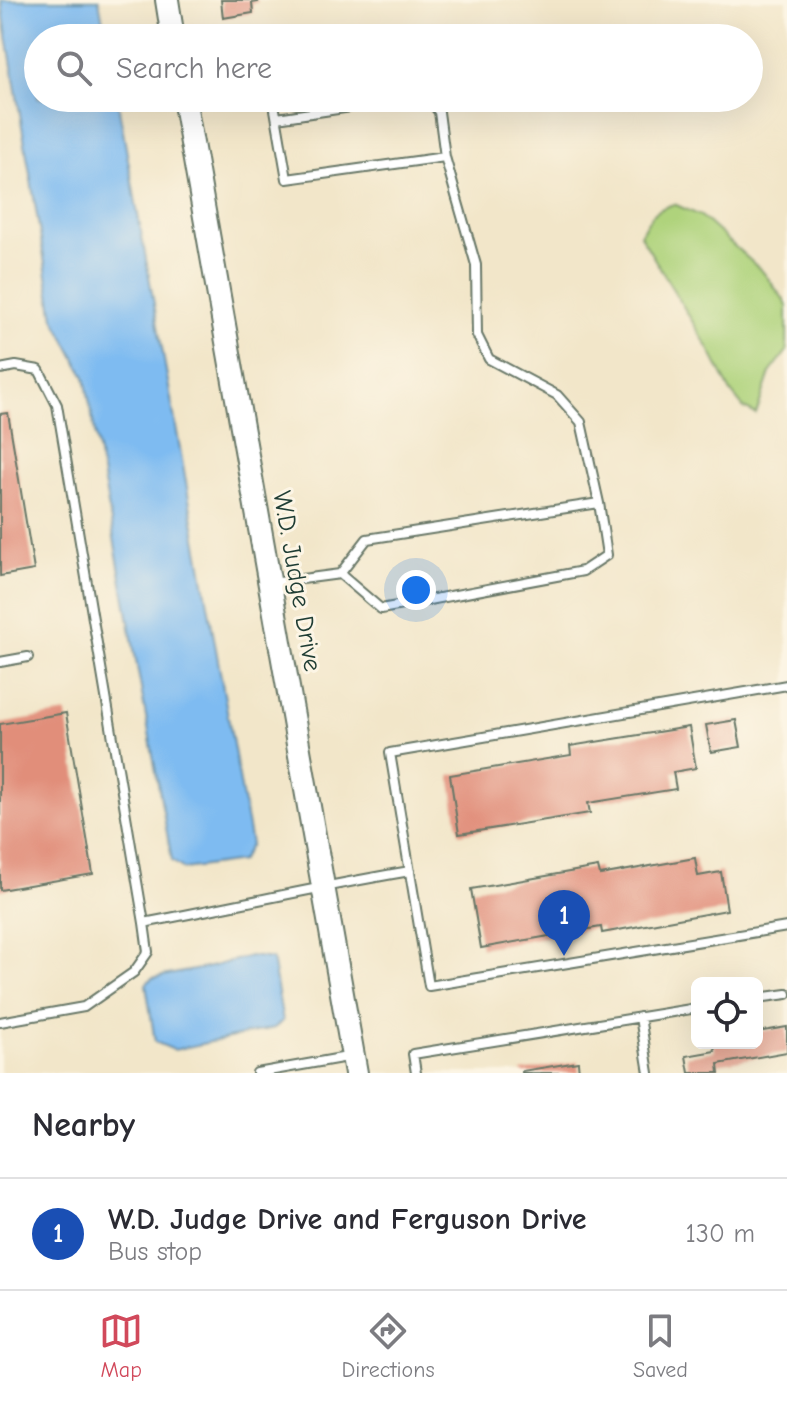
<!DOCTYPE html>
<html lang="en">
<head>
<meta charset="utf-8">
<style>
  :root { --surface:#fff; --page:#f2f2f3; --text:#2b2b33; --muted:#7c7c81; --line:#e1e1e2; --accent:#d1495b }
  body { margin:0; font-family:"Comic Neue",sans-serif; background:var(--page); color:var(--text) }
  .controls { position:absolute; right:24px; bottom:24px; display:grid; overflow:hidden; border-radius:12px; box-shadow:0 8px 32px #0002 }
  .controls button { width:72px; height:72px; display:grid; place-items:center; padding:0; border:0; border-bottom:2px solid var(--line); background:var(--surface); color:var(--text); font:40px sans-serif }
  .you { position:absolute; left:416px; top:590px; width:28px; height:28px; margin:-20px; border:6px solid #fff; border-radius:50%; background:#1a73e8; box-shadow:0 0 0 12px #1a73e833 }
  .badge { display:grid; place-items:center; width:52px; height:52px; border-radius:50%; background:var(--accent); color:#fff; font-size:26px; font-weight:700 }
  .pin { position:absolute; translate:-50% -66px; filter:drop-shadow(0 2px 4px #0008) }
  .pin::after { content:''; position:absolute; top:42px; width:28px; height:24px; background:inherit; clip-path:polygon(0 0,100% 0,50% 100%) }
  .list { margin:0; padding:0; list-style:none }
  h2 { display:flex; justify-content:space-between; align-items:center; height:104px; margin:0; padding:0 32px; font-size:34px }
  h2 small { font-size:26px; font-weight:400; color:var(--muted) }
  .list li { display:grid; grid-template-columns:52px 1fr auto; gap:24px; align-items:center; box-sizing:border-box; height:112px; padding:0 32px; border-top:2px solid var(--line) }
  .list b { display:block; font-size:30px; white-space:nowrap }
  .list p { margin:0; font-size:26px; white-space:nowrap; color:var(--muted) }
  .list em { font-size:26px; font-style:normal; color:var(--muted) }
  .icon { flex:none; width:44px; height:44px; fill:none; stroke:currentColor; stroke-width:2; stroke-linecap:round; stroke-linejoin:round }
  .map { position:relative; flex:none; width:787px; height:1073px; overflow:hidden }
  .search { position:absolute; background:var(--surface); box-shadow:0 8px 32px #0002; left:24px; right:24px; top:24px; height:88px; display:flex; align-items:center; gap:20px; box-sizing:border-box; padding:0 28px; border-radius:44px; color:var(--muted); font-size:30px }
  .sheet { height:216px; background:var(--surface) }
  nav { display:flex; justify-content:space-around; align-items:center; box-sizing:border-box; height:112px; border-top:2px solid var(--line); background:var(--surface); font-size:22px; color:var(--muted) }
  nav a { display:grid; justify-items:center; gap:4px }
  nav .on { color:var(--accent) }
  .map>svg:first-child { display:block }
  .green { fill:#afd37c; stroke:#678858; stroke-width:2 }
  .water { fill:#7ebbf1; stroke:#4e7c92; stroke-width:2 }
  .building { fill:#e18e7a }
  .lines { fill:none; stroke-linecap:round; stroke-linejoin:round }
  .lane-casing { stroke:#697868; stroke-width:12 }
  .secondary-casing { stroke:#697868; stroke-width:26 }
  .lane { stroke:#fff; stroke-width:8 }
  .secondary { stroke:#fff; stroke-width:22 }
  .labels { text-anchor:middle; stroke-width:6; stroke-linejoin:round; paint-order:stroke }
  .street-label { font-size:26px; fill:#1f3d34; stroke:#fcf5e5 }
</style>
</head>
<body>
<div class="map">
<svg width="787" height="1073" viewBox="0 0 787 1073">
  <rect width="100%" height="100%" fill="#fcf5e5"/>
  <filter id="ink" filterUnits="userSpaceOnUse"><feTurbulence type="fractalNoise" baseFrequency=".0125" numOctaves="2"/><feDisplacementMap in="SourceGraphic" scale="16" xChannelSelector="R" yChannelSelector="G"/><feConvolveMatrix kernelMatrix="1 2 1 2 8 2 1 2 1" color-interpolation-filters="sRGB"/></filter>
  <filter id="wash" filterUnits="userSpaceOnUse"><feTurbulence type="fractalNoise" baseFrequency=".006" numOctaves="4" result="noise"/><feDisplacementMap in="SourceGraphic" scale="32" xChannelSelector="R" yChannelSelector="G"/><feGaussianBlur stdDeviation="1.8" result="paint"/><feColorMatrix in="noise" values="0 0 0 0 0 0 0 0 0 0 0 0 0 0 0 0 0 1.4 0 .05"/><feComposite in="paint" operator="in"/></filter>
  <g filter="url(#wash)">
    <rect width="100%" height="100%" fill="#f2e6c9"/>
    <path class="green" d="M 674,204 L 701,216 L 763,272 L 785,301 L 787,307 L 787,351 L 770,373 L 756,414 L 744,408 L 731,392 L 709,349 L 640,235 C 650,217 653,210 674,204 Z"/>
    <path class="water" d="M 1,0 L 99,0 L 106,38 L 38,38 L 38,98 L 117,98 L 251,844 L 241,861 L 184,869 L 172,861 L 85,377 L 54,318 Z
      M 250,956 L 272,959 L 283,1021 L 274,1028 L 174,1050 L 155,1042 L 146,984 L 152,978 L 210,967 Z"/>
    <g id="blocks">
      <path class="building" d="M 221,0 L 257,0 L 258,2 L 252,3 L 253,13 L 223,18 Z
        M 8,413 L 34,570 L 0,576 L 0,414 Z
        M 66,713 L 93,874 L 0,890 L 0,724 Z
        M 736,720 L 741,747 L 711,752 L 706,725 Z
        M 689,727 L 696,768 L 673,772 L 676,789 L 588,803 L 590,813 L 459,834 L 450,775 L 571,755 L 570,746 Z
        M 695,858 L 698,876 L 721,872 L 727,910 L 602,933 L 601,927 L 481,948 L 471,889 L 598,867 L 600,875 Z
        M 787,1027 L 787,1052 L 718,1064 L 719,1073 L 689,1073 L 686,1056 L 715,1051 L 713,1043 L 757,1043 L 757,1032 Z
        M 578,1062 L 579,1073 L 522,1073 L 522,1071 Z"/>
    </g>
  </g>
  <g filter="url(#ink)">
    <use href="#blocks" fill-opacity="0" stroke="#697868" stroke-width="2"/>
    <g class="lines">
      <defs>
        <path id="lane" d="M 273,98 L 287,179 L 445,157 L 439,112 L 428,98
          M 277,118 L 412,98
          M 0,369 L 16,366 L 39,370 L 57,405 L 144,923 C 233,906 321,886 410,871
          M 340,574 L 367,539 L 599,503
          M 272,583 L 340,574 L 381,609 L 583,571 L 607,555 L 599,503 L 581,422 L 557,395 L 489,359 L 477,335 L 476,265 L 445,157
          M 0,662 L 28,657
          M 787,685 L 390,753 L 429,986 L 787,927
          M 757,998 L 787,994
          M 640,1017 L 649,1073
          M 0,1022 L 84,1007 L 134,972 L 148,952 L 144,923
          M 257,1073 L 353,1056
          M 416,1073 L 413,1054 L 697,1008"/>
        <path id="secondary" d="M 167,0 L 173,38
          M 184,98 L 356,1073"/>
      </defs>
      <use href="#lane" class="lane-casing"/>
      <use href="#secondary" class="secondary-casing"/>
      <use href="#lane" class="lane"/>
      <use href="#secondary" class="secondary"/>
    </g>
  </g>
  <g class="labels">
    <g class="street-label">
      <text transform="translate(298 581) rotate(80)" y="9">W.D. Judge Drive</text>
    </g>
  </g>
</svg>
<div class="controls">
<button><svg class="icon" aria-label="locate" viewBox="0 0 24 24"><circle cx="12" cy="12" r="6"/><path d="M12 2v4M12 18v4M2 12h4M18 12h4"/></svg></button>
</div>
<div class="you"></div>
<div class="pin badge" style="left:564px;top:956px;background:#1a4fb4">1</div>
<div class="search"><svg class="icon" aria-label="search" viewBox="0 0 24 24"><circle cx="10" cy="10" r="6"/><path d="M15 15l6 6"/></svg>Search here</div>
</div>
<section class="sheet">
<h2>Nearby<small></small></h2>
<ul class="list">
<li><span class="badge" style="background:#1a4fb4">1</span><div><b>W.D. Judge Drive and Ferguson Drive</b><p>Bus stop</p></div><em>130 m</em></li>
</ul>
</section>
<nav>
<a class="on"><svg class="icon" aria-label="map" viewBox="0 0 24 24"><path d="M3 6l6-2 6 2 6-2v14l-6 2-6-2-6 2zM9 4v14M15 6v14"/></svg>Map</a>
<a><svg class="icon" aria-label="directions" viewBox="0 0 24 24"><path d="M12 3l9 9-9 9-9-9zM9 14v-3h6M13 9l2 2-2 2"/></svg>Directions</a>
<a><svg class="icon" aria-label="saved" viewBox="0 0 24 24"><path d="M7 4h10v16l-5-4-5 4z"/></svg>Saved</a>
</nav>
</body>
</html>
